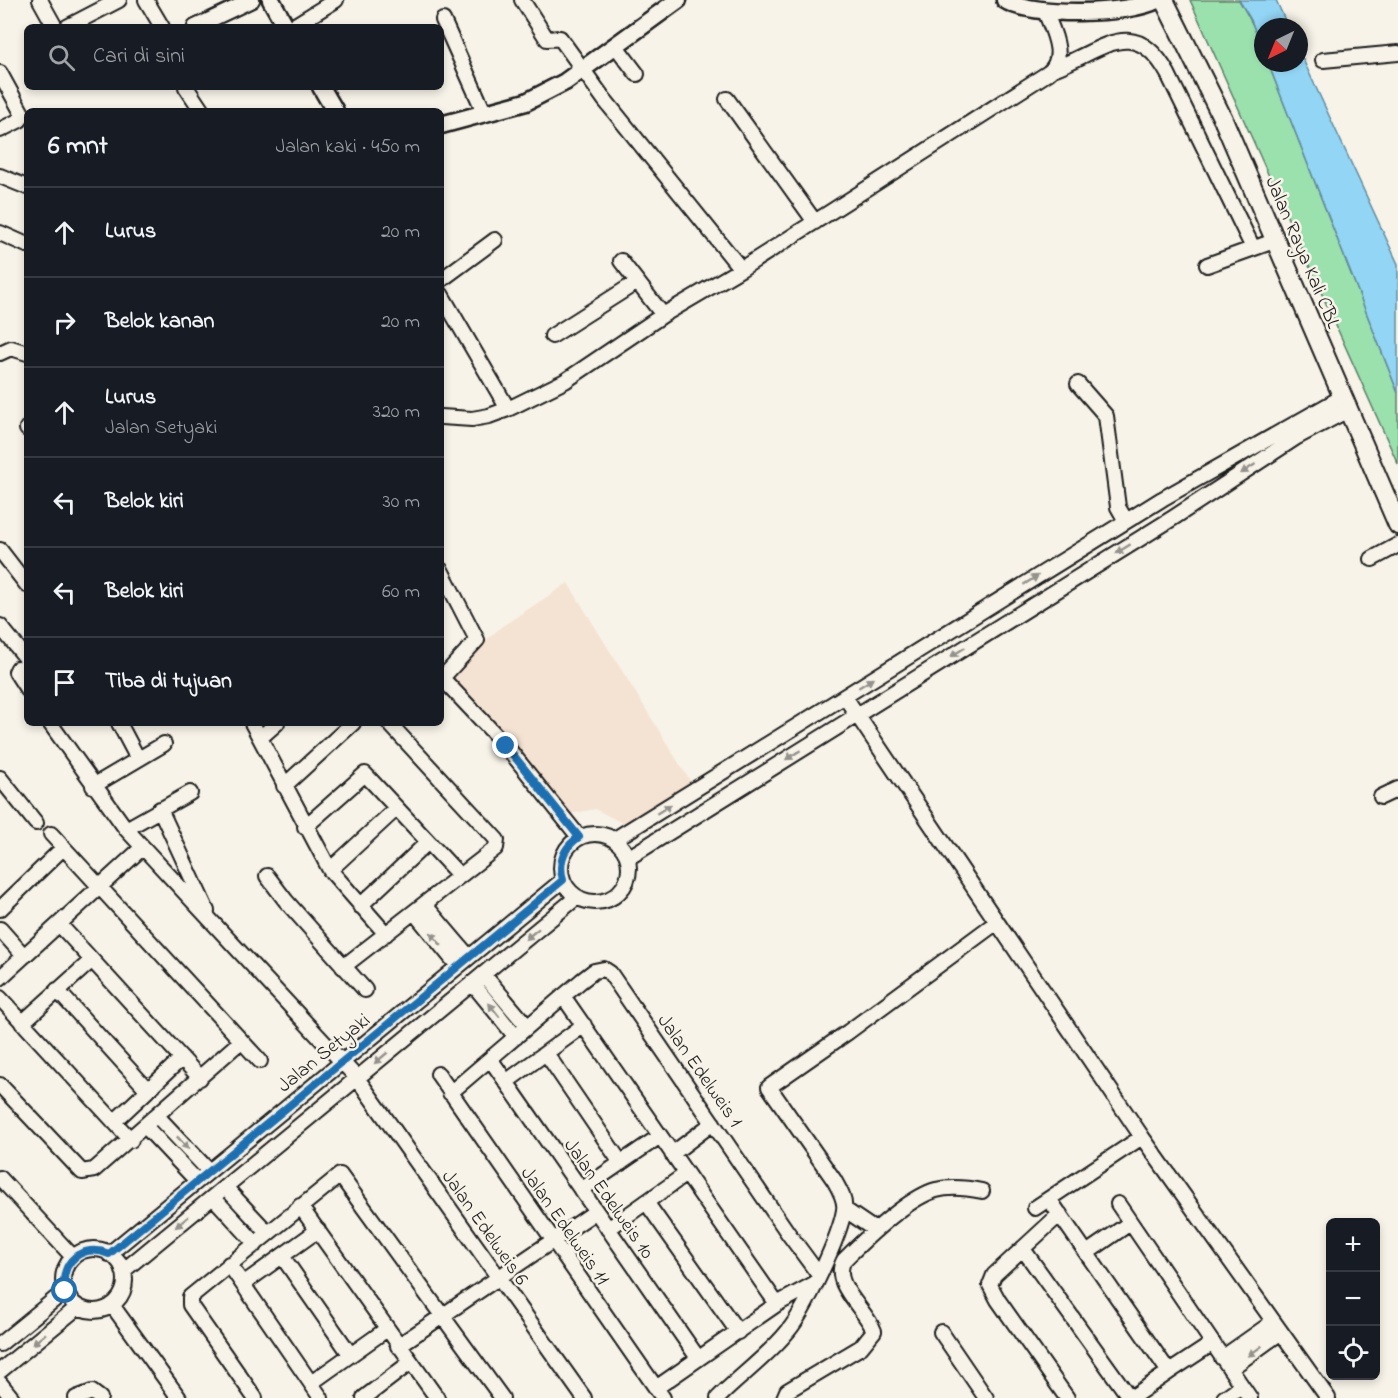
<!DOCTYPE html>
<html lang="id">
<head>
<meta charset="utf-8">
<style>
  :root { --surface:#171b24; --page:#242831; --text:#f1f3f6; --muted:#9ea1a6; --line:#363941 }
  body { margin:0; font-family:"Indie Flower",sans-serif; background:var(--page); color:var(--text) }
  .controls { position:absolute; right:18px; bottom:18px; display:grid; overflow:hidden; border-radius:9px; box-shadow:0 3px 9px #0003 }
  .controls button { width:54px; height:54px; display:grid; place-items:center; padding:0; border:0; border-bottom:2px solid var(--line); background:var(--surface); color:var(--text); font:30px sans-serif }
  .compass { position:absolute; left:1254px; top:18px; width:54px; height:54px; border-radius:50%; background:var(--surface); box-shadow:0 3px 9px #0003; rotate:223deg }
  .stop { position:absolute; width:18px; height:18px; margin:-14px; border:4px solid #1f6fb2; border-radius:50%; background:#fff }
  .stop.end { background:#1f6fb2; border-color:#fff; box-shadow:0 2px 6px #0008 }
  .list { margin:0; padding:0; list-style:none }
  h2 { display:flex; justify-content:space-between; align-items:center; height:78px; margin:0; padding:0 24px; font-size:26px }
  h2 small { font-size:20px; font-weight:400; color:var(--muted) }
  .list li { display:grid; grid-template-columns:39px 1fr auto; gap:18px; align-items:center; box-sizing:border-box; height:90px; padding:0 24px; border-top:2px solid var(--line) }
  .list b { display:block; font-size:22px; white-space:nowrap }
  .list p { margin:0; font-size:20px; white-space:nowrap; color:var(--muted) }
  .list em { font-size:20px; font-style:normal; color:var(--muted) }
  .icon { flex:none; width:33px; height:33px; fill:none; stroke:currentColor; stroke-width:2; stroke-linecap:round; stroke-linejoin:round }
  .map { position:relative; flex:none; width:1398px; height:1398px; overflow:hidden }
  .search { position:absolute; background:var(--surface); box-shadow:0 3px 9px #0003; left:24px; top:24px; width:420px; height:66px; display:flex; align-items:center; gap:15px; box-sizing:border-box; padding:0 21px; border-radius:9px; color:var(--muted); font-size:22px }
  .panel { position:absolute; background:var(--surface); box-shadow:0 3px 9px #0003; left:24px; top:108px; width:420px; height:618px; border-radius:9px }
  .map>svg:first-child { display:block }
  .built { fill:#f4e3d2 }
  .green { fill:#9ae1ae; stroke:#5b7e65; stroke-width:1.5 }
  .water { fill:#92d5f4; stroke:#638b9e; stroke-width:1.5 }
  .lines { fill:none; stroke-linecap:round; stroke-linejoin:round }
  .minor-casing { stroke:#1c1c1c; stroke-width:18 }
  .tertiary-casing { stroke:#1c1c1c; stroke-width:21 }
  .secondary-casing { stroke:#1c1c1c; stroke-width:22 }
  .minor { stroke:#f7f3e8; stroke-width:14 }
  .tertiary { stroke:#f7f3e8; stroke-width:16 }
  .secondary { stroke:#f7f3e8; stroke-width:18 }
  .oneway { fill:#94928c }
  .route { stroke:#1f6fb2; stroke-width:8 }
  .labels { text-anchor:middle; stroke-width:5; stroke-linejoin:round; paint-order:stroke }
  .street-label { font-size:20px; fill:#1c1c1c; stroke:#f7f3e8 }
</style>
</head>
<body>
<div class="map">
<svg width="1398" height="1398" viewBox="0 0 1398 1398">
  <rect width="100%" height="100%" fill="#f7f3e8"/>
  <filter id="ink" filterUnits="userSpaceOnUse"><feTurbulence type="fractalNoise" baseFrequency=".0167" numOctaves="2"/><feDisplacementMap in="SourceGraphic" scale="12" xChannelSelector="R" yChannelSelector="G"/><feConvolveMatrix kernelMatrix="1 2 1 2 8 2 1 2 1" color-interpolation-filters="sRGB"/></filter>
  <g filter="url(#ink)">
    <path class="built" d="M 568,583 L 690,781 L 628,826 L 595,809 L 570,814 L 444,679 L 501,627 Z"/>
    <path class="green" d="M 1190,0 L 1239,0 C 1250,19 1263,40 1263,63 L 1268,63 L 1398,393 L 1398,464 Z"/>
    <path class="water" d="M 1239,0 L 1276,0 L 1288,27 L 1263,27 L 1263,51 L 1251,20 Z
      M 1299,51 L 1398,264 L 1398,393 L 1268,63 L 1299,63 Z"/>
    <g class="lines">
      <defs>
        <path id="minor" d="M 40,0 L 55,27
          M 146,0 L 162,27
          M 522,0 L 547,39 L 560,38 L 604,99 L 741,269
          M 443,20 L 485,114
          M 67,27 L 119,0
          M 195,27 L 252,0
          M 292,27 L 336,0
          M 615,45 L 637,74
          M 1323,60 L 1398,53
          M 1053,69 C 1102,51 1134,13 1168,74 L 1253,248
          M 0,73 L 23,115 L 20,120 L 0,130
          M 186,87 L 202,111
          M 727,99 L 815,222
          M 0,176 L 27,187
          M 0,233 L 27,245
          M 621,261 L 663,315
          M 1207,265 L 1274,241
          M 441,280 L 495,240
          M 441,294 L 508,409
          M 552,336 L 637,282
          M 0,353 L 11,348 L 27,353
          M 1078,384 L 1106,416 L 1118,507 L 1126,521
          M 441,417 L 472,419 L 489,416 L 508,409 L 565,381 L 663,315 L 741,269 L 1048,73 C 1068,58 1052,30 1045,11
          M 27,428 L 27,429
          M 0,550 L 27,585
          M 1372,559 L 1398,545
          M 441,570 L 477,640 L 442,678
          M 0,626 L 27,659
          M 18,668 L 16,672 L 27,689
          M 441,677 L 506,746 L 579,837
          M 845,697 L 1142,1137 L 1328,1398
          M 50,723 L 126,829 L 357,1078 L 584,1398
          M 119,723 L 138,759
          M 252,723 L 330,870 L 386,934
          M 260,738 L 277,723
          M 0,778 L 36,823
          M 93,786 L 164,744
          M 284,786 L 353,723
          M 1381,797 L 1398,789
          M 160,809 L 207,911
          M 305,827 L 365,774 L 460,876
          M 126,829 L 190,793
          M561 868a34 34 0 1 1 68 0a34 34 0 1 1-68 0Z
          M 51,834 L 260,1061
          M 615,839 L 1162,499 L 1342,397
          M 628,858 L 1173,518 L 1297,437 L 1348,410
          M 330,870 L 397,808
          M 267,876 L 286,901 L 365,990
          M 424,904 L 469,957
          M 360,906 L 428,842
          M 0,909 L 63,848
          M 414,912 L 458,966
          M 59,924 L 200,1078
          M 0,929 L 24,956
          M 343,967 L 496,848 L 497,840 L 389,723
          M 483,974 L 527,1026
          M 0,978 L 142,848
          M 472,983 L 516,1037
          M 57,990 L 147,1089
          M 563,996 L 777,1304
          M 0,998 L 131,1140
          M 22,1023 L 92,960
          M 546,1053 L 621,1163
          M 491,1060 L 698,1358
          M 438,1074 L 663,1398
          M 506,1082 L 584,1025
          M 0,1085 L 82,1172 L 94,1170 L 241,1041
          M 450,1093 L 581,981 L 594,971 L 604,969 L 610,973 L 788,1233 L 819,1275
          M 157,1116 L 209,1171
          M 114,1122 L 182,1058
          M 145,1126 L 197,1181
          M 672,1154 L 713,1123
          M 0,1178 L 73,1257
          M 225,1187 L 268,1233
          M 581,1190 L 660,1136
          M 213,1197 L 256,1244
          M 1049,1199 L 1169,1372 L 1131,1398
          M 646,1202 L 738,1332
          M 1118,1204 L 1250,1398
          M 300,1206 L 437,1398
          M 1035,1208 L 1142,1137
          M 844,1209 L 875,1230
          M 1060,1214 L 994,1275 L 990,1285 L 998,1300 L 1067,1398
          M 608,1229 L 686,1174
          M 1023,1249 L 1130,1398
          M63 1280a31 31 0 1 1 62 0a31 31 0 1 1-62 0Z
          M 1088,1252 L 1130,1223
          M 109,1254 L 563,880
          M 282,1256 L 350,1354
          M 229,1264 L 321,1398
          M 123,1271 L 577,897
          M 243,1284 L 318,1230
          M 112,1305 L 179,1398
          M 941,1332 L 986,1398
          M 0,1344 L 65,1291
          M 398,1346 L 595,1212
          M 1222,1358 L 1273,1322
          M 1230,1369 L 1281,1332
          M 0,1371 L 78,1307
          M 1169,1372 L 1213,1343
          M 0,1383 L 12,1398
          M 311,1383 L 387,1329
          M 656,1388 L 777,1304 L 814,1284
          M 76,1398 L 92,1392 L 100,1398
          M 255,1398 L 190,1305 L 190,1297 L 340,1175 L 502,1398
          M 364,1398 L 411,1362
          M 718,1398 C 741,1375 768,1356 788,1331 C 805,1311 840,1236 844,1210 C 846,1200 839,1189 834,1180 L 769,1087 L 848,1032 L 997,922
          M 784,1398 L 787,1391 L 861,1347 L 874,1331 C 866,1309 830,1284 844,1260 C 865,1239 907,1198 936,1190 C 951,1186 967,1188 982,1191
          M 1224,1398 L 1241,1386"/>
        <path id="tertiary" d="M 271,0 L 286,27
          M 1005,0 C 1031,17 1129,15 1157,0
          M 321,87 L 335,111
          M 441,125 L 526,102 L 565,82 L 678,0"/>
        <path id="secondary" d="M 1164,0 L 1223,119 L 1398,525"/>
      </defs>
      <use href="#minor" class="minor-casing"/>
      <use href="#tertiary" class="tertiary-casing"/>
      <use href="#secondary" class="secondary-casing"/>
      <use href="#minor" class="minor"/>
      <use href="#tertiary" class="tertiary"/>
      <use href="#secondary" class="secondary"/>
    </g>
    <defs><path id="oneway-solid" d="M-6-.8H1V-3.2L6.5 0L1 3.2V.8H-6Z" transform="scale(1.5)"/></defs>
    <g class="oneway">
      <use href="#oneway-solid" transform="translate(1248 469) rotate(147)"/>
      <use href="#oneway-solid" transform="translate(1123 549) rotate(148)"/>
      <use href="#oneway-solid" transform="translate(1031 580) rotate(-32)"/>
      <use href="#oneway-solid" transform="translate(958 652) rotate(148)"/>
      <use href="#oneway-solid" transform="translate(866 683) rotate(-32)"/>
      <use href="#oneway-solid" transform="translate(793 755) rotate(148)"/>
      <use href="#oneway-solid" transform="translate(664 809) rotate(-32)"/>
      <use href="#oneway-solid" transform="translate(532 934) rotate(141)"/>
      <use href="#oneway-solid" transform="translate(436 939) rotate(-130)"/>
      <use href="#oneway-solid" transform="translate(494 1010) rotate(-128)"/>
      <use href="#oneway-solid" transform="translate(381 1058) rotate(140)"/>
      <use href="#oneway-solid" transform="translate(183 1143) rotate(47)"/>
      <use href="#oneway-solid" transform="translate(182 1222) rotate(140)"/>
      <use href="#oneway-solid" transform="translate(39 1339) rotate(141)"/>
      <use href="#oneway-solid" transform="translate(1255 1351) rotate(144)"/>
    </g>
  </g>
  <g class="lines" filter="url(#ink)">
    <path class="route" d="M 65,1291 C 59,1262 82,1243 109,1254 L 563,880 C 558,862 563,848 579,837 L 506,746"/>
  </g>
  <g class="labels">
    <g class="street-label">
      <text transform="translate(1304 252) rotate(67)" y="7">Jalan Raya Kali CBL</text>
      <text transform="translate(323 1052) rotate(-39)" y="7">Jalan Setyaki</text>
      <text transform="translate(701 1070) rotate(55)" y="7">Jalan Edelweis 1</text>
      <text transform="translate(610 1198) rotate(55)" y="7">Jalan Edelweis 10</text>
      <text transform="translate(566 1225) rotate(55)" y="7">Jalan Edelweis 11</text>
      <text transform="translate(486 1227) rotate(55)" y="7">Jalan Edelweis 6</text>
    </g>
  </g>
</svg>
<div class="controls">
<button>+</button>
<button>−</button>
<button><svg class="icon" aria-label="locate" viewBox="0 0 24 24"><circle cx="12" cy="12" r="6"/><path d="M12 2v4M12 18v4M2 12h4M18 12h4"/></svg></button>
</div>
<svg class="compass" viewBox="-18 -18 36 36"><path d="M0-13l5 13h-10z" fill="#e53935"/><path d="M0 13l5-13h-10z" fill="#9ea1a6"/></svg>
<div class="stop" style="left:65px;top:1291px"></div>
<div class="stop end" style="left:506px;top:746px"></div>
<div class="search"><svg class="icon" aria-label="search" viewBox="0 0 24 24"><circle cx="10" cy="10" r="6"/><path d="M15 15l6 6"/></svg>Cari di sini</div>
<section class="panel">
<h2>6 mnt<small>Jalan kaki · 450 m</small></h2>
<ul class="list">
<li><svg class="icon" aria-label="ahead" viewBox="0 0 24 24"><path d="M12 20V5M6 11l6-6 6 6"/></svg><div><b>Lurus</b></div><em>20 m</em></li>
<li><svg class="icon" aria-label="right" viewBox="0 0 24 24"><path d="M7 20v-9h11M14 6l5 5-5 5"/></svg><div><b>Belok kanan</b></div><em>20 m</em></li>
<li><svg class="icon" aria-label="ahead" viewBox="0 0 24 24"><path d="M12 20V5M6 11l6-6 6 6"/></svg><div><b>Lurus</b><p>Jalan Setyaki</p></div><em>320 m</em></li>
<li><svg class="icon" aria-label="left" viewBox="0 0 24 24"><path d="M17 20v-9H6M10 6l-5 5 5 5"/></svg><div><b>Belok kiri</b></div><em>30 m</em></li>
<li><svg class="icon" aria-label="left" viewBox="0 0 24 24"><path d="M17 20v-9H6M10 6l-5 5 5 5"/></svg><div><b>Belok kiri</b></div><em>60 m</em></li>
<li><svg class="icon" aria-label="arrive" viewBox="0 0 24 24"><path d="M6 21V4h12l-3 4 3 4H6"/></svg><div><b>Tiba di tujuan</b></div></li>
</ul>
</section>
</div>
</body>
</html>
